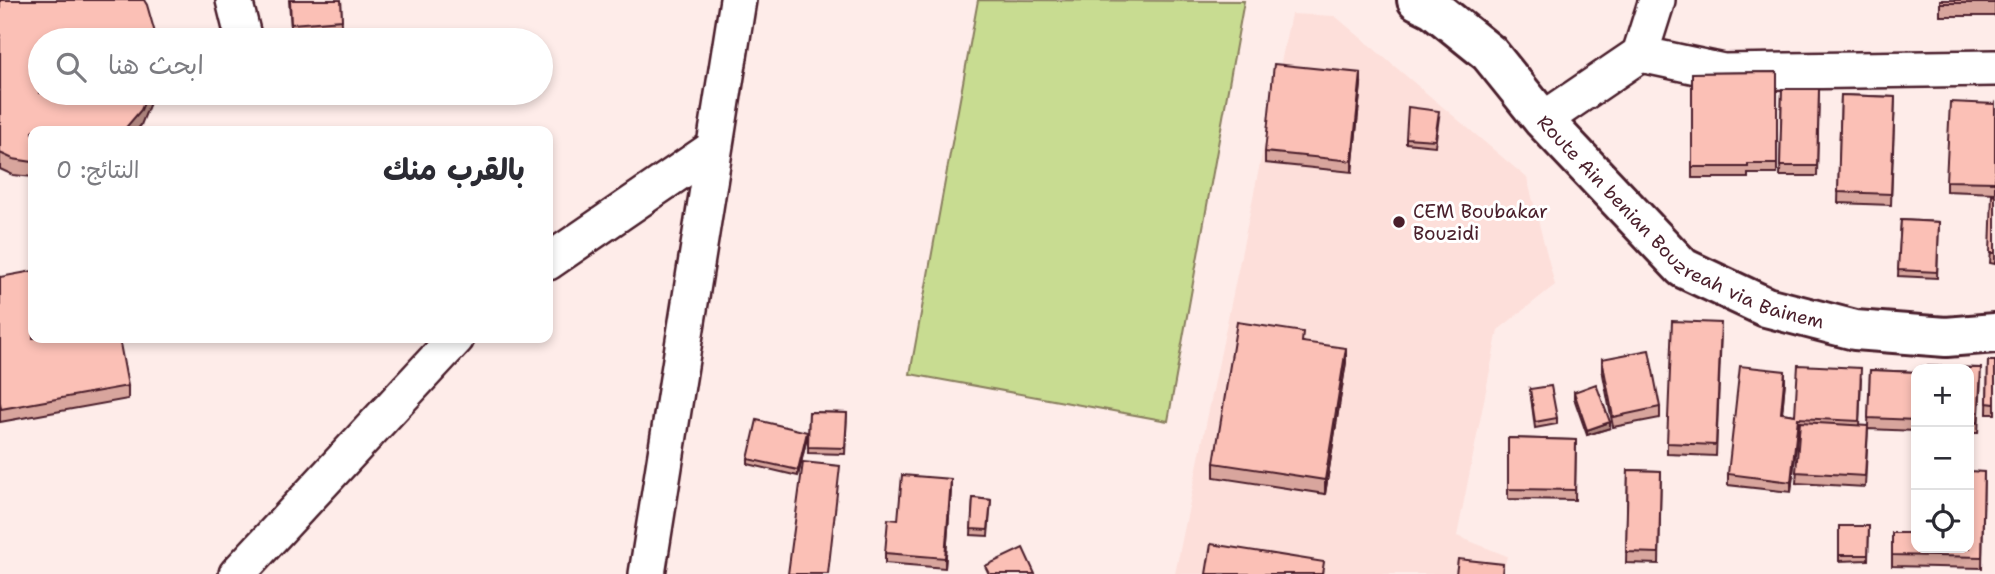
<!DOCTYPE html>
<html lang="ar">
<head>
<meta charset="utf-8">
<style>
  :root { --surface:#fff; --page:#f7f7f7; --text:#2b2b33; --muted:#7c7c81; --line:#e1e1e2 }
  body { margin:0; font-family:"Shantell Sans","Playpen Sans Arabic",sans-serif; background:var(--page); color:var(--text); direction:rtl }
  .controls { position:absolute; right:21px; bottom:21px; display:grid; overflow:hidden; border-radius:14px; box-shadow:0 4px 10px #0003 }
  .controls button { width:63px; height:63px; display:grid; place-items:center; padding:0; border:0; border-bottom:2px solid var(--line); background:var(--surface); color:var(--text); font:35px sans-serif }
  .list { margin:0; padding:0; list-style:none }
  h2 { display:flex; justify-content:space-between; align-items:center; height:91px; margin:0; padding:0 28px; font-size:30px }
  h2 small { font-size:23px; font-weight:400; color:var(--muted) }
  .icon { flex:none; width:38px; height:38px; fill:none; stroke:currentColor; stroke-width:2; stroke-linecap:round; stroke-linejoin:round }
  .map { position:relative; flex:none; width:1995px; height:574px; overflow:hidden; direction:ltr }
  .search { position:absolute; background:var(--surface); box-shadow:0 4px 10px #0003; left:28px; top:28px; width:525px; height:77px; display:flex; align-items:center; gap:18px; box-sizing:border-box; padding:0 24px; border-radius:38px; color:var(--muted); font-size:26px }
  .panel { position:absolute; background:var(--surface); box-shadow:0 4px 10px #0003; left:28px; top:126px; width:525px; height:217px; border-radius:14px; direction:rtl }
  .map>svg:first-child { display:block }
  .built { fill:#fddfda }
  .green { fill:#c8dc91; stroke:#897e5e; stroke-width:2 }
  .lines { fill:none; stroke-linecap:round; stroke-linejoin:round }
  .street-casing { stroke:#4a1f2b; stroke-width:40 }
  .secondary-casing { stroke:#4a1f2b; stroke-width:44 }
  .street { stroke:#fff; stroke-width:35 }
  .secondary { stroke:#fff; stroke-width:38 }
  .wall { fill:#d8a59d; stroke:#4a1f2b; stroke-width:2 }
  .shaded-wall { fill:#b0867f; stroke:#4a1f2b; stroke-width:2 }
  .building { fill:#fbc0b6; stroke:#4a1f2b; stroke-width:2 }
  .poi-dot { fill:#4a1f2b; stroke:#fff; stroke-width:2.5 }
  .labels { text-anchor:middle; stroke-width:6; stroke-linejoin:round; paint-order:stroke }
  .poi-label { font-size:19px; fill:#4a1f2b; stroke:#fff; text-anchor:start }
  .street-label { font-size:19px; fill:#4a1f2b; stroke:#fff }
</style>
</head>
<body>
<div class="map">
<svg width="1995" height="574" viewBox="0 0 1995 574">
  <rect width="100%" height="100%" fill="#feece9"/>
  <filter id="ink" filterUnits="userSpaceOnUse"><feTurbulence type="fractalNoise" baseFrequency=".0143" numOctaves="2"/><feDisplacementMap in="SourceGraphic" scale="14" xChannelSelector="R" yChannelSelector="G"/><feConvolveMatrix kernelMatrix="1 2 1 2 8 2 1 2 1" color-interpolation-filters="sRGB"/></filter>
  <g filter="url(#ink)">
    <path class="built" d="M 1291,14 L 1335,16 L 1527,178 L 1555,285 L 1498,330 L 1457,536 L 1507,556 L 1503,574 L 1175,574 Z"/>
    <path class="green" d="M 978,0 L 1244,1 L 1168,421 L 910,374 Z"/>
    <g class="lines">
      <defs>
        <path id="street" d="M 234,0 L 244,40
          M 1640,54 L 1724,72 L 1995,68
          M 1543,120 L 1640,54 L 1657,0
          M 548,262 L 714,148
          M 237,574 L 456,338
          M 647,574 L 738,0"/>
        <g id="secondary">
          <path id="s1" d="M 1417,0 L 1433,8 L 1489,53 L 1543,120 L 1683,268 L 1766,307 L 1855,330 L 1946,337 L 1995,333"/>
        </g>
      </defs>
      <use href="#street" class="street-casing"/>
      <use href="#secondary" class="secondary-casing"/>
      <use href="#street" class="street"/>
      <use href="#secondary" class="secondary"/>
    </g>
    <path class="wall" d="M 0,0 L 141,125 L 136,131 L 33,131 L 33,177 L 13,175 L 0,169 Z
      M 289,0 L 341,0 L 342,26 L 291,29 Z
      M 1940,0 L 1995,0 L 1995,16 L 1940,16 Z
      M 1777,72 L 1777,174 L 1748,174 L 1748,178 L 1692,178 L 1692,73 Z
      M 1361,84 L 1352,172 L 1265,163 L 1265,152 Z
      M 1782,89 L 1819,89 L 1817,176 L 1780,176 Z
      M 1841,95 L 1895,97 L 1891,205 L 1838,203 Z
      M 1995,104 L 1995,193 L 1946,191 L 1946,181 Z
      M 1439,117 L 1435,146 L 1406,143 L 1406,138 Z
      M 1995,195 L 1995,264 L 1990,263 Z
      M 1901,220 L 1939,222 L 1937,278 L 1898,276 Z
      M 0,277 L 128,386 L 128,399 L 0,422 Z
      M 1721,333 L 1716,456 L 1667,454 L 1667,443 Z
      M 1303,342 L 1346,362 L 1325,494 L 1214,477 L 1214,463 Z
      M 1602,359 L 1660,407 L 1660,418 L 1613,427 L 1602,369 Z
      M 1988,361 L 1995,361 L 1995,414 L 1987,414 Z
      M 1969,369 L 1981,379 L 1978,433 L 1969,433 Z
      M 1870,370 L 1916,372 L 1916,431 L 1868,429 L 1865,487 L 1796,483 L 1800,428 L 1798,428 L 1791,492 L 1728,485 L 1728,474 L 1785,381 L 1782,413 L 1795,415 L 1861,379 L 1859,426 L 1868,426 Z
      M 1530,389 L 1557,418 L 1557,424 L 1535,428 Z
      M 1574,392 L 1610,428 L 1587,435 L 1574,398 Z
      M 809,412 L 847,413 L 845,454 L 808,453 Z
      M 807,437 L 798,476 L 748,464 L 748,459 Z
      M 1508,438 L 1576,440 L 1575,500 L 1508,499 Z
      M 1628,470 L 1661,471 L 1659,564 L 1626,563 Z
      M 1984,472 L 1982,568 L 1892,566 L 1892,555 L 1969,548 Z
      M 951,490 L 945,568 L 885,563 L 885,553 L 898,520 Z
      M 973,498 L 991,500 L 988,536 L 971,535 Z
      M 1839,526 L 1869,526 L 1868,560 L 1839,561 Z"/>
    <path class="shaded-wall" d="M 1361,73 L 1361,84 L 1352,172 L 1352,161 Z
      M 148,93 L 154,93 L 141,125 L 136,131 L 123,131 Z
      M 1346,348 L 1346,362 L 1325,494 L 1325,480 Z
      M 1785,371 L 1785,381 L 1781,424 L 1781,413 Z
      M 1798,418 L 1798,428 L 1791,492 L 1791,482 Z
      M 1610,422 L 1610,428 L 1587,435 L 1587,430 Z
      M 807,432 L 807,437 L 798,476 L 798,470 Z
      M 951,479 L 951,490 L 945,568 L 945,558 Z"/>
    <path class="building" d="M 0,0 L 144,0 L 147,5 L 157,40 L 40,40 L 40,93 L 148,93 L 141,110 L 123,131 L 33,131 L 33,162 L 13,159 L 0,153 Z
      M 290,0 L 341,0 L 342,20 L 291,24 Z
      M 1940,0 L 1995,0 L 1995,3 L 1940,3 Z
      M 1274,64 L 1361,73 L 1352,161 L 1265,152 Z
      M 1777,72 L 1777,164 L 1748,164 L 1748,167 L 1692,167 L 1692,73 Z
      M 1782,89 L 1819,89 L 1817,166 L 1780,166 Z
      M 1841,95 L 1895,97 L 1891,194 L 1838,192 Z
      M 1950,102 L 1995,104 L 1995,182 L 1946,181 Z
      M 1408,107 L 1439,111 L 1435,140 L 1406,138 Z
      M 1992,194 L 1995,195 L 1995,253 L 1990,253 Z
      M 1901,220 L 1939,222 L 1937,272 L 1898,270 Z
      M 33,271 L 33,338 L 119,338 L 128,386 L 1,409 L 0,402 L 0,277 Z
      M 1672,321 L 1721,323 L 1716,445 L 1667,443 Z
      M 1237,322 L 1303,332 L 1302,342 L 1346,348 L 1325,480 L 1214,463 Z
      M 1649,350 L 1660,407 L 1613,417 L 1602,359 Z
      M 1988,361 L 1995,361 L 1995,404 L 1987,403 Z
      M 1798,365 L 1861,368 L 1859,421 L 1798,418 L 1791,482 L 1728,474 L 1740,366 L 1785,371 L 1781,413 L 1795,415 Z
      M 1922,366 L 1981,368 L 1978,423 L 1969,422 L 1969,369 L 1922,369 Z
      M 1870,370 L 1916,372 L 1916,420 L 1868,418 Z
      M 1596,384 L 1610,422 L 1587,430 L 1574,392 Z
      M 1551,386 L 1557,418 L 1535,422 L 1530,389 Z
      M 809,412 L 847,413 L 845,448 L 808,447 Z
      M 757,420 L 807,432 L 798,470 L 748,459 Z
      M 1800,422 L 1868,426 L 1865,476 L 1796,472 Z
      M 1508,438 L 1576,440 L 1575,490 L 1508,489 Z
      M 803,462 L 840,466 L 828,574 L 788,574 Z
      M 1628,470 L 1661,471 L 1659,553 L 1626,552 Z
      M 1969,471 L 1984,472 L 1982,557 L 1892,555 L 1892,533 L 1916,533 L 1916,548 L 1969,548 Z
      M 902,475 L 951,479 L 945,558 L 885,553 L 888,519 L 898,520 Z
      M 973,498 L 991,500 L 988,530 L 971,529 Z
      M 1839,526 L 1869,526 L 1868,555 L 1839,555 Z
      M 1211,544 L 1324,562 L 1322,574 L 1206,574 Z
      M 1023,548 L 1035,574 L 989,574 L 985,566 Z
      M 1458,559 L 1503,564 L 1502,574 L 1456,574 Z"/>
  </g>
  <circle class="poi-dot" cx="1399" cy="222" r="7"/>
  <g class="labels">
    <g class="poi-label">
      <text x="1413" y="218">CEM Boubakar<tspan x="1413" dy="22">Bouzidi</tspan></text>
    </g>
    <g class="street-label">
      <text dy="7" stroke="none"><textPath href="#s1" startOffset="352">Route Ain benian Bouzreah via Bainem</textPath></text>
    </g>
  </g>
</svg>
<div class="controls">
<button>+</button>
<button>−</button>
<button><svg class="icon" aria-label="locate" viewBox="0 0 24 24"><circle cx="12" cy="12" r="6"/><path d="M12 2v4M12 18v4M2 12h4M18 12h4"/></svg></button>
</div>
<div class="search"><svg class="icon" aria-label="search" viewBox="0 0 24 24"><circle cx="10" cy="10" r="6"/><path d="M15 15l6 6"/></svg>ابحث هنا</div>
<section class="panel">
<h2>بالقرب منك<small>النتائج: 0</small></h2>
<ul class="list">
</ul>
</section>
</div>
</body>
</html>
